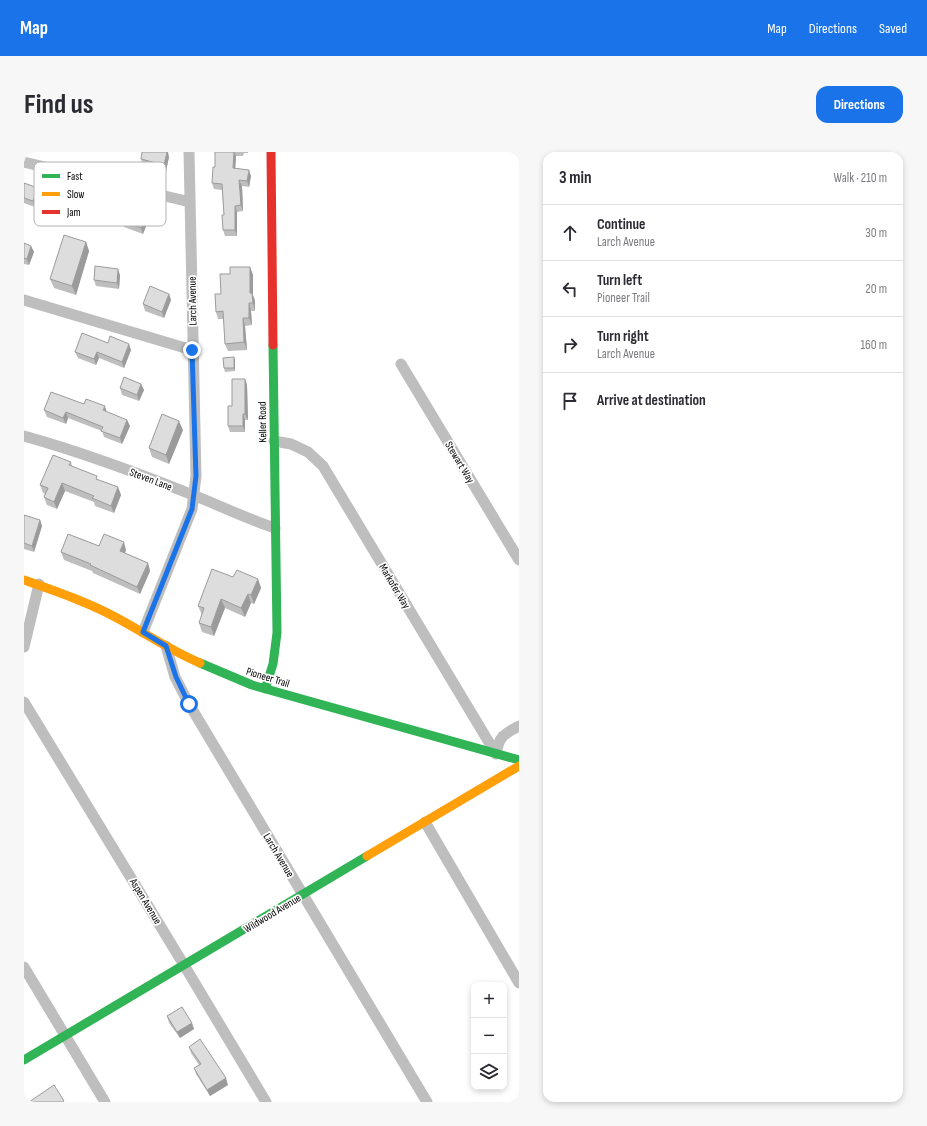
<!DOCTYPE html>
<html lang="en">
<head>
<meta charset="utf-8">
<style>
  :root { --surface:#fff; --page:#f7f7f7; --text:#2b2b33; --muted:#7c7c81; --line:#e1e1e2; --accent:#1a73e8 }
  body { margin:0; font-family:"Sofia Sans Condensed",sans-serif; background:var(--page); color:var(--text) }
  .controls { position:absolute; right:12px; bottom:12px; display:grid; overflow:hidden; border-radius:8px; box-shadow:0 2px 6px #0003 }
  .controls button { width:36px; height:36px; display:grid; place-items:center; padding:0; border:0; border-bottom:1px solid var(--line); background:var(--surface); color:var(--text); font:20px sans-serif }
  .stop { position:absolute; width:12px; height:12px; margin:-9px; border:3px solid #1a73e8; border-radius:50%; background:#fff }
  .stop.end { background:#1a73e8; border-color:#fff; box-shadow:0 1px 4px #0008 }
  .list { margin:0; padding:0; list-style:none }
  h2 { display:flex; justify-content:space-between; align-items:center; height:52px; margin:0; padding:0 16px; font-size:17px }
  h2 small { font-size:13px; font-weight:400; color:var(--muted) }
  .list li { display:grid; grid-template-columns:26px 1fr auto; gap:12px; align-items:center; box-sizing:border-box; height:56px; padding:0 16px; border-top:1px solid var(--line) }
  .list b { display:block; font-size:15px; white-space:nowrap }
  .list p { margin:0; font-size:13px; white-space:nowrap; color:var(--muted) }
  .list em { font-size:13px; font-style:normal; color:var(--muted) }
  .icon { flex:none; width:22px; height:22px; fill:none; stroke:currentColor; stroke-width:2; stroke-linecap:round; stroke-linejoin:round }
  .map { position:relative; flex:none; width:495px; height:950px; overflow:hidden; border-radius:12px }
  header { display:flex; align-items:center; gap:24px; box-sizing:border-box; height:56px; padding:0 20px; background:var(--accent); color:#fff }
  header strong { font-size:19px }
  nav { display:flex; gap:22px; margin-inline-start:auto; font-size:14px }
  .intro { display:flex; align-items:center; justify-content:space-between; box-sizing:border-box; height:96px; padding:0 24px }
  h1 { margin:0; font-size:28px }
  .button { padding:10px 18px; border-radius:12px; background:var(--accent); color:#fff; font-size:14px; font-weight:700 }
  main { display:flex; gap:24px; padding:0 24px }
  aside { flex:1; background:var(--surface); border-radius:12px; box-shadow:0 2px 6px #0003 }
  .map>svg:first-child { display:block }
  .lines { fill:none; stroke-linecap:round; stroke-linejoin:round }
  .street { stroke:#bebebe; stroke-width:11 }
  .fast { stroke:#30b455; stroke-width:9 }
  .slow { stroke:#ff9f0a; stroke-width:9 }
  .jam { stroke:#e5322d; stroke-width:9 }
  .wall { fill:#bebebe }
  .shaded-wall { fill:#9b9b9b }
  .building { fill:#ddd; stroke:#9b9b9b }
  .route { stroke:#1a73e8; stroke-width:5 }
  .labels { text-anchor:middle; stroke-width:3.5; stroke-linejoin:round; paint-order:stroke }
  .street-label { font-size:11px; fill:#000; stroke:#fff }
  .key { fill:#fff; stroke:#b2b2b2; stroke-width:1 }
  .key-label { font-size:11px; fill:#000 }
</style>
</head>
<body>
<header>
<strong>Map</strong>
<nav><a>Map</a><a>Directions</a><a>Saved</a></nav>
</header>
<div class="intro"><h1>Find us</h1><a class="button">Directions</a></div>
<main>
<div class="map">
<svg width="495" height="950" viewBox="0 0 495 950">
  <rect width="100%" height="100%" fill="#fff"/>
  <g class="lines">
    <path class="street" d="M 0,10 L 166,50
      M 0,148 L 168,198
      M 377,212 L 495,408
      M 0,284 C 58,300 114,321 169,343 C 197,354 223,367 251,376
      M 250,289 L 267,292 L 284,300 L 299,314 L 472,602
      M 119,480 L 168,357 L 172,324 L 165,0
      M 142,494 L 151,525 L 165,552 L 403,950
      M 0,495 L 15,432
      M 0,550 L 160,813 L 242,950
      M 472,602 C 475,584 480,582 495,574
      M 401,670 L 495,831
      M 0,815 L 81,950"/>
    <path class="fast" d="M 176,511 L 228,533 L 495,608
      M 241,537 L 249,512 L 253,481 L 249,193
      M 0,908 L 343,704"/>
    <path class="slow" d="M 0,428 C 31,439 64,450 93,466 C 121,481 147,499 176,511
      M 343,704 L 495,614"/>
    <path class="jam" d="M 247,0 L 249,193"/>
  </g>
  <path class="wall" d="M 191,0 L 224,0 L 224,1 L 220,1 L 219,4 L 212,4 L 211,16 L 227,24 L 225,35 L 218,34 L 219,59 L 213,60 L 213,84 L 201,84 L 199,78 L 200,63 L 198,38 L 190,37 L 188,31 L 191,15 Z
    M 145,5 L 142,19 L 119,14 L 117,7 Z
    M 0,31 L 14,36 L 16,42 L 11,55 L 0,51 Z
    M 65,44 L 68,50 L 61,69 L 42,61 L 39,55 Z
    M 126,64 L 119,82 L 100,75 L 98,68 Z
    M 62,90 L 65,99 L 52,143 L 30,136 L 26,127 Z
    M 0,91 L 7,94 L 10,100 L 5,113 L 0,112 Z
    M 226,115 L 229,123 L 229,143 L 231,149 L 231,159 L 227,159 L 228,173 L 221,174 L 223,198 L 204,199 L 201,192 L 200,167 L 194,167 L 192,160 L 206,122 Z
    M 96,123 L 95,137 L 72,134 L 70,128 Z
    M 145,142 L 147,148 L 140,166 L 121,159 L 119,152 Z
    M 84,191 L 107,198 L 100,216 L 75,206 L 72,213 L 54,206 L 51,200 Z
    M 210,205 L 211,208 L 211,219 L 201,220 L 200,216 Z
    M 221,227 L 223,233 L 224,268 L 221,268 L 221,280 L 206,280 L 204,274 L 208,254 Z
    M 117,232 L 120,238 L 115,249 L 98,243 L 96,236 Z
    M 60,252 L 83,260 L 103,268 L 106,274 L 98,292 L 80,285 L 78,279 L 44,266 L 42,272 L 23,265 L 20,258 Z
    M 159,278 L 145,312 L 128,305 L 125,296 Z
    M 47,310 L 48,314 L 74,328 L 94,335 L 97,343 L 90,361 L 71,354 L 70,350 L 41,339 L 33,357 L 23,353 L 20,345 L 21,342 L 19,341 L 16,333 Z
    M 0,363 L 16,368 L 18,374 L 10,400 L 0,397 Z
    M 75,394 L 102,398 L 101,401 L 124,411 L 126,419 L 116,442 L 69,421 L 68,419 L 40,408 L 37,400 Z
    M 209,425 L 234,427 L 237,436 L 230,452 L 227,451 L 221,465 L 201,456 L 190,484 L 178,480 L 175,471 L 178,463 L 174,454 Z
    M 143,864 L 170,877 L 156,886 L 145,871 Z
    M 165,895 L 204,933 L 186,944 L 172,922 L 170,916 L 175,913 L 167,901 Z"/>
  <path class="shaded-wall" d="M 143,0 L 144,0 L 145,5 L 142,19 L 140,13 Z
    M 210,0 L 212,4 L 211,22 L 209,16 Z
    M 225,18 L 227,24 L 225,35 L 223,29 Z
    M 215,28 L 218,34 L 219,59 L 217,53 Z
    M 14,36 L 16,42 L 11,55 L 9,49 Z
    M 65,44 L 68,50 L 61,69 L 58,62 Z
    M 211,54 L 213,60 L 213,84 L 211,78 Z
    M 124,57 L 126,64 L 119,82 L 117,76 Z
    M 62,90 L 65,99 L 52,143 L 48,134 Z
    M 7,94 L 10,100 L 5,113 L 3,107 Z
    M 226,115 L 229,123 L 229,143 L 231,149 L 231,159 L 229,151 L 226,141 Z
    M 94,117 L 96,123 L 95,137 L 93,131 Z
    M 145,142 L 147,148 L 140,166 L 138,160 Z
    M 225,151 L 227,159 L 228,173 L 225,166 Z
    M 219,166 L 221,174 L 223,198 L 220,190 Z
    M 105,192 L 107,198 L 100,216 L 98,210 Z
    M 73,200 L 75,206 L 72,213 L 70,207 Z
    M 210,205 L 211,208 L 211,219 L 210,216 Z
    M 221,227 L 223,233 L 224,268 L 221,262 Z
    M 117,232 L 120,238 L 115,249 L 113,243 Z
    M 81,254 L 83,261 L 79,258 Z
    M 42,260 L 44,266 L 42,272 L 39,266 Z
    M 219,262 L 221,268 L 221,280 L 219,274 Z
    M 103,268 L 106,274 L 98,292 L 96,286 Z
    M 155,269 L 159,278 L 145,312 L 142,303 Z
    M 38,331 L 41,339 L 33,357 L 30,350 Z
    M 94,335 L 97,343 L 90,361 L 87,354 Z
    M 16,368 L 18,374 L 10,400 L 8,394 Z
    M 100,390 L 102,398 L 99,406 L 96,399 Z
    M 124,411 L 126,419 L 116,442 L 113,435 Z
    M 234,427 L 237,436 L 230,452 L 227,443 Z
    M 224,442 L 227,451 L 221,465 L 217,456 Z
    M 197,447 L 201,456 L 190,484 L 187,475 Z
    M 168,871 L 170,877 L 156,886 L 153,880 Z
    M 202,926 L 204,933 L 186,944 L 183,938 Z"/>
  <path class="building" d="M 118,0 L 143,0 L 140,13 L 117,7 Z
    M 191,0 L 210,0 L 209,16 L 225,18 L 223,29 L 215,28 L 217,53 L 211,54 L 211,78 L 199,78 L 198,63 L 200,63 L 198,32 L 188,31 L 189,15 L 191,15 Z
    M 0,31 L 14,36 L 9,49 L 0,46 Z
    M 105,50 L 124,57 L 117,76 L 98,68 Z
    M 40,83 L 62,90 L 48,134 L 26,127 Z
    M 0,91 L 7,94 L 3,107 L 0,106 Z
    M 71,114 L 94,117 L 93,131 L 70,128 Z
    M 206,115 L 226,115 L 226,141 L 228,141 L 229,151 L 225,151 L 225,166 L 219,166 L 220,190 L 201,192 L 199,159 L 192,160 L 191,142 L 197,142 L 196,122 L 206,122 Z
    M 126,134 L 145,142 L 138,160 L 119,152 Z
    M 58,181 L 84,191 L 86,184 L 105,192 L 98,210 L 73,200 L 70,207 L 51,200 Z
    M 210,205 L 210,216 L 200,216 L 199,206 Z
    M 100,225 L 117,232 L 113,243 L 96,236 Z
    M 208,227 L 221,227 L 221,262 L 219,262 L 219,274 L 204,274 L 204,254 L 208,254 Z
    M 27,240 L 60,252 L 62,247 L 81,254 L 79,258 L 103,268 L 96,286 L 77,279 L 79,275 L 42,260 L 39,266 L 20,258 Z
    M 138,262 L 155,269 L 142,303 L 125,296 Z
    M 29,303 L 47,310 L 45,313 L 73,324 L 72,327 L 94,335 L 87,354 L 68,346 L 70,344 L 38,331 L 30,350 L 20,345 L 24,336 L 16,333 Z
    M 0,363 L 16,368 L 8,394 L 0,391 Z
    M 44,382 L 75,394 L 80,382 L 100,390 L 96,399 L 124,411 L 113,435 L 66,413 L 67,412 L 37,400 Z
    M 188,417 L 209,425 L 213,418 L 234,427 L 227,443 L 224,442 L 217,456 L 197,447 L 187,475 L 175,471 L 180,456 L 174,454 Z
    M 158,855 L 168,871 L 153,880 L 143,864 Z
    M 176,887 L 202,926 L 183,938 L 170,916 L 177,912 L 165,895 Z
    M 30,933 L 40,949 L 38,950 L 5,950 Z"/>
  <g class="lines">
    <path class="route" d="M 165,552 L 152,525 L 142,494 L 119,480 L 168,357 L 172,324 L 168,198"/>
  </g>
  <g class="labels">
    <g class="street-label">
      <text transform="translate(168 149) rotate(-91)" y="4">Larch Avenue</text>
      <text transform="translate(238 270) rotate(-91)" y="4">Keller Road</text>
      <text transform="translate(436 310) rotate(59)" y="4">Stewart Way</text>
      <text transform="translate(127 327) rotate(21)" y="4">Steven Lane</text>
      <text transform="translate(371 434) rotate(59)" y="4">Markofer Way</text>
      <text transform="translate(244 525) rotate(17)" y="4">Pioneer Trail</text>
      <text transform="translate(255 703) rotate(59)" y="4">Larch Avenue</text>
      <text transform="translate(122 749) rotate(59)" y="4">Aspen Avenue</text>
      <text transform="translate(248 761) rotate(-31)" y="4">Wildwood Avenue</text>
    </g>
  </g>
  <rect x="10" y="10" width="132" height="64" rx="6" class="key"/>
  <rect x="18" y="22" width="18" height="4" fill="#30b455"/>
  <rect x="18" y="40" width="18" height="4" fill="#ff9f0a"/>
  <rect x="18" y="58" width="18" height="4" fill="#e5322d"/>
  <g class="key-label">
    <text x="43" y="28">Fast</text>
    <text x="43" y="46">Slow</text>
    <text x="43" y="64">Jam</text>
  </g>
</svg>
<div class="controls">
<button>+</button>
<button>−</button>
<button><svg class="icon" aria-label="layers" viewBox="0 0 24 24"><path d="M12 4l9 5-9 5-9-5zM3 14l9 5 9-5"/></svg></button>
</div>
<div class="stop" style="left:165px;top:552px"></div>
<div class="stop end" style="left:168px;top:198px"></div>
</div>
<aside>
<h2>3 min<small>Walk · 210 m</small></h2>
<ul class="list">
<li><svg class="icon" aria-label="ahead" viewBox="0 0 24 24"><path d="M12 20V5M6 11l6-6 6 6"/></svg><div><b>Continue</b><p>Larch Avenue</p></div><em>30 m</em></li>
<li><svg class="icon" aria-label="left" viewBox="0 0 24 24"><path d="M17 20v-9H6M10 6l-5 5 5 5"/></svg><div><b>Turn left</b><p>Pioneer Trail</p></div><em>20 m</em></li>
<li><svg class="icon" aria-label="right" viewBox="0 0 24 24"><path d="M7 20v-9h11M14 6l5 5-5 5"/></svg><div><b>Turn right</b><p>Larch Avenue</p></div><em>160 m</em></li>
<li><svg class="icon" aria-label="arrive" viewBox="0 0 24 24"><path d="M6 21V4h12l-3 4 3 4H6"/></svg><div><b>Arrive at destination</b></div></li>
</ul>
</aside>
</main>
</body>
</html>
